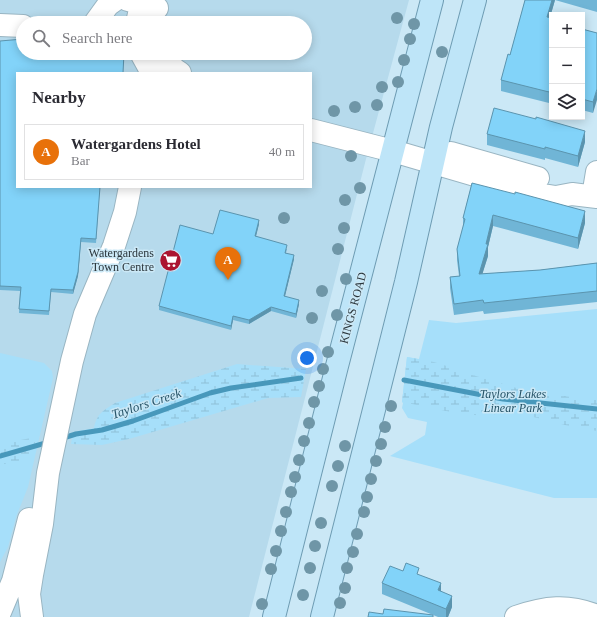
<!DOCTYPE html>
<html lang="en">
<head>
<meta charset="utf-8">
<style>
  :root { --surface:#fff; --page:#f7f7f7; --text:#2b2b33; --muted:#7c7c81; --line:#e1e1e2; --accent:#b45309 }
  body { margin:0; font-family:Georgia,serif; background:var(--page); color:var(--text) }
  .controls { position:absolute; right:12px; top:12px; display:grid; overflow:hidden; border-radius:0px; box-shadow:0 2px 10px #0003 }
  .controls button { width:36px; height:36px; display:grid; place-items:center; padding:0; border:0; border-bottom:1px solid var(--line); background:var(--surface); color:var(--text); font:20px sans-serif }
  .you { position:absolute; left:307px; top:358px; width:14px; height:14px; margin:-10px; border:3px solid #fff; border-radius:50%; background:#1a73e8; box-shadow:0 0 0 6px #1a73e833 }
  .badge { display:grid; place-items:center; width:26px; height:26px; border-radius:50%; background:var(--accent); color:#fff; font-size:13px; font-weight:700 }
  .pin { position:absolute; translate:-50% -33px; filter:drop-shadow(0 1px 2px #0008) }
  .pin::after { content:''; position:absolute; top:21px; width:14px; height:12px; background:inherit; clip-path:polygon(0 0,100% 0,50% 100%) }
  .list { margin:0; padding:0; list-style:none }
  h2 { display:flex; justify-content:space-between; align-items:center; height:52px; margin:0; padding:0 16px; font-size:17px }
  h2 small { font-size:13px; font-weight:400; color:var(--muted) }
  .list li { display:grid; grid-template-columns:26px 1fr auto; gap:12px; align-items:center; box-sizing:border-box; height:56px; margin:0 8px 8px; padding:0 8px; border:1px solid var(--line); border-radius:0px }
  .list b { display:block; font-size:15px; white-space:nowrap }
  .list p { margin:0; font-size:13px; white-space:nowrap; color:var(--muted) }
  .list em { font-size:13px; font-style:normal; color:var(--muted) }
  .icon { flex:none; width:22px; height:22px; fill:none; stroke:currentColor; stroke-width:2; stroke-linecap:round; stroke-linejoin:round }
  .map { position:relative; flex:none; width:597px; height:617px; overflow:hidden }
  .search { position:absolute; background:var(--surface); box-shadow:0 2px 10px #0003; left:16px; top:16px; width:296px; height:44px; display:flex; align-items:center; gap:10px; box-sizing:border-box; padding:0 14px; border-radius:22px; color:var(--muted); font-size:15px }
  .panel { position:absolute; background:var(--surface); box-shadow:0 2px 10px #0003; left:16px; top:72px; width:296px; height:116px; border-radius:0px }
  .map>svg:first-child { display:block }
  .built { fill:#b6daec; fill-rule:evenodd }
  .green { fill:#a6dffa }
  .wetland { fill:url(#wetland-marsh) }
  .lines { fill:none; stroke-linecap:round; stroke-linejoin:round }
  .stream { stroke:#4898bb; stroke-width:5 }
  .minor-casing { stroke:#99b5c2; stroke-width:24 }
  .major-casing { stroke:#6e9cb3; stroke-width:24 }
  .minor { stroke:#fff; stroke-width:22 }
  .major { stroke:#bee5f8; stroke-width:22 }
  .tree { fill:#6f96a7 }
  .wall { fill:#70b5d6 }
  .shaded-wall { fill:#5b94ae }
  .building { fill:#82d3f9; stroke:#5b94ae }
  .labels { text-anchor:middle; stroke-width:3; stroke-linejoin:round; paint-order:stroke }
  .poi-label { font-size:12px; fill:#2a353b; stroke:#cbe8f6; text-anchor:end }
  .street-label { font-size:12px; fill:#2a353b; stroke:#cbe8f6 }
  .park-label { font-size:12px; font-style:italic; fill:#245266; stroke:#cbe8f6 }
  .water-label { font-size:13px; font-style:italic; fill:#285569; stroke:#cbe8f6 }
</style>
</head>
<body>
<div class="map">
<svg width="597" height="617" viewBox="0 0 597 617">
  <defs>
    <pattern id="wetland-marsh" width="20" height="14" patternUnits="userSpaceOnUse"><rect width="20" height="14" fill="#a6dffa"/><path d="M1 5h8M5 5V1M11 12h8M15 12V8" fill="none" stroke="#8fc0d7"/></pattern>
  </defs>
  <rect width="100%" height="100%" fill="#cbe8f6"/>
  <path class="built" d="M 0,0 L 409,0 L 366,159 L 249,617 L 0,617 ZM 23,23 L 305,23 L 305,53 L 23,53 ZM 17,73 L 311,73 L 311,187 L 17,187 Z"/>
  <path class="green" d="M 597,309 L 597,498 L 554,498 L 390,456 L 425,435 L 427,422 L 408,418 L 402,408 L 403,403 L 402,402 L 407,357 L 419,359 L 429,320 L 456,323 Z
    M 0,353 L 44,363 L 52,371 L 53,378 L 28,487 L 16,517 L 8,547 L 0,562 Z"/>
  <path class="wetland" d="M 407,357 L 434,362 L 456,369 L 469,374 L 530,392 L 597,400 L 597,431 L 565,425 L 518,413 L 502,413 L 484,416 L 456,413 L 402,402 Z
    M 237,364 L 306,369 L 301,397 L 268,398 L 129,439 L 102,445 L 71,444 L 73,432 L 94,428 C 97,413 103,411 115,403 Z
    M 36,437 L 32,458 L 0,465 L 0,444 Z"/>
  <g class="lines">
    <path class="stream" d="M 404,380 L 503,399 L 597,409
      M 60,439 L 76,434 L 102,430 L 133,421 L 210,393 L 231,388 L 301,378
      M 0,456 L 49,442"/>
    <defs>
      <path id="minor" d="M 128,0 L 157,8
        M 95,23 L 108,5 L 115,0
        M 137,23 L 142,0
        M 0,25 L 23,26
        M 141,53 L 152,73
        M 163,53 L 174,69 L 180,73
        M 311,130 L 393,151 L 543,195 L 556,197 L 572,194 L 597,197
        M 451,153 L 538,178
        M 593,196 L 597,172
        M 0,612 L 13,581 L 29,519
        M 32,617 L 29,594 L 32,575 L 42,524 L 48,473 L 72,361 L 85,314 L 114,246 L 125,212 L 130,187
        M 516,617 C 545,607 568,604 597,616"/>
      <path id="major" d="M 274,617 L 337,366 L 432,0
        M 322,617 L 406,282 L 441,127 L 475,0"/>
    </defs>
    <use href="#minor" class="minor-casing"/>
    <use href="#major" class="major-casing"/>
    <use href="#minor" class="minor"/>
    <use href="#major" class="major"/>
  </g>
  <g class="tree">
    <circle cx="397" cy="18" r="6"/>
    <circle cx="414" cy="24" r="6"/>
    <circle cx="410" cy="39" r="6"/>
    <circle cx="442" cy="52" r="6"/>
    <circle cx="404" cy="60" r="6"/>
    <circle cx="398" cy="82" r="6"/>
    <circle cx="382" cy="87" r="6"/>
    <circle cx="377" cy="105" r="6"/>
    <circle cx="355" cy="107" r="6"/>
    <circle cx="334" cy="111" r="6"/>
    <circle cx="351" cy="156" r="6"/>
    <circle cx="360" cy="188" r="6"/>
    <circle cx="345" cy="200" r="6"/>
    <circle cx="284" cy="218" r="6"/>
    <circle cx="344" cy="228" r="6"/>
    <circle cx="338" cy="249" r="6"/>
    <circle cx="346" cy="279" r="6"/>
    <circle cx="322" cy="291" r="6"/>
    <circle cx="337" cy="315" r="6"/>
    <circle cx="312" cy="318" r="6"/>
    <circle cx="328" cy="352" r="6"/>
    <circle cx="323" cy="369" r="6"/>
    <circle cx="319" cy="386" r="6"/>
    <circle cx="314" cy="402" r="6"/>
    <circle cx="391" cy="406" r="6"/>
    <circle cx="309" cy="423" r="6"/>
    <circle cx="385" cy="427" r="6"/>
    <circle cx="304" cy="441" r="6"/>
    <circle cx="381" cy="444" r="6"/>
    <circle cx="345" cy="446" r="6"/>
    <circle cx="299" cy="460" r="6"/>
    <circle cx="376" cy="461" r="6"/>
    <circle cx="338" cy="466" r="6"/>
    <circle cx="295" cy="477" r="6"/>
    <circle cx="371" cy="479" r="6"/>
    <circle cx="332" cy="486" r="6"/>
    <circle cx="291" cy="492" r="6"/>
    <circle cx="367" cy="497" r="6"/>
    <circle cx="286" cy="512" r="6"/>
    <circle cx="364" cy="512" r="6"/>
    <circle cx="321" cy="523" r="6"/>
    <circle cx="281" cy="531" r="6"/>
    <circle cx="357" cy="534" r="6"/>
    <circle cx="315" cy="546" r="6"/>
    <circle cx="276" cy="551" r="6"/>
    <circle cx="353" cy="552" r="6"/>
    <circle cx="310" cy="568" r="6"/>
    <circle cx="347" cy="568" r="6"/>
    <circle cx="271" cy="569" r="6"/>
    <circle cx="345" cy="588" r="6"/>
    <circle cx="303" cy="595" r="6"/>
    <circle cx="340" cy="603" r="6"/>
    <circle cx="262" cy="604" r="6"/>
  </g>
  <path class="wall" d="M 525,0 L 597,0 L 597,12 L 555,0 L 550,17 L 552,18 L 552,102 L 550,101 L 549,103 L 501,91 L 501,80 L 510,55 Z
    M 582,29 L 597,33 L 593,113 L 582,110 Z
    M 0,41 L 17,73 L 100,187 L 96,243 L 81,242 L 78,276 L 73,294 L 51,292 L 49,315 L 19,313 L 20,291 L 0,290 Z
    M 487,134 L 585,142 L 578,167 L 545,158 L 545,160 L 487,145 Z
    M 472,183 L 585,223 L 578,249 L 493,226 L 488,247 L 488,256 L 482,274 L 540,270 L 597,263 L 597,302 L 484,314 L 483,311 L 454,315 L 450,288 L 450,277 L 459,276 L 457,260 L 457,249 L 463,228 L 463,218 Z
    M 259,224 L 256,236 L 287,249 L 286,253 L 294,259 L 285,296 L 299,304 L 296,318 L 271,311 L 249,324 L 233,320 L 231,330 L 159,310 L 159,306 Z
    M 403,571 L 419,575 L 441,591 L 452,607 L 448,617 L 438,617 L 382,594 L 382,583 Z"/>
  <path class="shaded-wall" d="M 552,0 L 555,0 L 547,28 L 547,17 Z
    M 597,89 L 597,100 L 593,113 L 593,102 Z
    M 550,90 L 550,101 L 549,103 L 549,92 Z
    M 585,131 L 585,142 L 578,167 L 578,156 Z
    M 585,211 L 585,223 L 578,249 L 578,238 Z
    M 493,215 L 493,226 L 488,247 L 488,256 L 479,285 L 479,274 L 486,244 Z
    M 259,220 L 259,224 L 255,240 L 255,236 Z
    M 81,238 L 78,276 L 73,294 L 73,290 Z
    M 294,255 L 294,259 L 284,300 L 284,296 Z
    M 299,300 L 299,304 L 296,318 L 296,314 Z
    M 271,307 L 271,311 L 249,324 L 249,320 Z
    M 233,316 L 233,320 L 231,330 L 231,326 Z
    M 441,583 L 441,594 L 438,590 Z
    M 452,596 L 452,607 L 448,617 L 446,617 L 446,609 Z"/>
  <path class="building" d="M 525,0 L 552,0 L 547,17 L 552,18 L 552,90 L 550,90 L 549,92 L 501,80 L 508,54 L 510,55 Z
    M 582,29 L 597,33 L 597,89 L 593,102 L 582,99 Z
    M 23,39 L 23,53 L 124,53 L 123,73 L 17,73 L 17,187 L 100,187 L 96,239 L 81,238 L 78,272 L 73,290 L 51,289 L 49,311 L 19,309 L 21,287 L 0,286 L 0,41 Z
    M 494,108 L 536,119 L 536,117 L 585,131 L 578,156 L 545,147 L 545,149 L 487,134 Z
    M 472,183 L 515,194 L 515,192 L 585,211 L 578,238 L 493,215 L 486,244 L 488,244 L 479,274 L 540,270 L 597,263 L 597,291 L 484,303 L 483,300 L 454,304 L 450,277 L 460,276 L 457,249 L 465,219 L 463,218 Z
    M 220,210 L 259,220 L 255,236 L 287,245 L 285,253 L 294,255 L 284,296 L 299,300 L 296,314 L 271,307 L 249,320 L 233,316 L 231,326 L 159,306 L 180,225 L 213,234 Z
    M 406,563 L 419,568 L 417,574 L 441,583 L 438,590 L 452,596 L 446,609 L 382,583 L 390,566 L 403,571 Z
    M 384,609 L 433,615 L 433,617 L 368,617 L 369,612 L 383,614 Z"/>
  <defs>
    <symbol id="supermarket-disc" viewBox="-11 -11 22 22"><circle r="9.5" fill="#ab1531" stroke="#cbe8f6"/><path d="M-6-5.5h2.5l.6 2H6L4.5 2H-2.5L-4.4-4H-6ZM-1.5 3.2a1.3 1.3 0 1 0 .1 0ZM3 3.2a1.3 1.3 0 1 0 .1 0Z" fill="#fff"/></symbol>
  </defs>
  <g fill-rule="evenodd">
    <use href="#supermarket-disc" x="158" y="248" width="25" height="25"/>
  </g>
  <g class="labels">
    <g class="poi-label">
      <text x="154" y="257">Watergardens<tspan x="154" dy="14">Town Centre</tspan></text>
    </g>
    <g class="street-label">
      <text transform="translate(353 308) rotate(-75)" y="4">KINGS ROAD</text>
    </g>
    <g class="park-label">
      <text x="513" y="398">Taylors Lakes<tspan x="513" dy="14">Linear Park</tspan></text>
    </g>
    <g class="water-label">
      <text transform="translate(146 403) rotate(-18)" y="5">Taylors Creek</text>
    </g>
  </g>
</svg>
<div class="controls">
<button>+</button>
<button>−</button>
<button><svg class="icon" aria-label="layers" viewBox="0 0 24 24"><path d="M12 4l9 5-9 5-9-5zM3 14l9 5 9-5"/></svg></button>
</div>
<div class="you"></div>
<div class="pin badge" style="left:228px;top:280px;background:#e8710a">A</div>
<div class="search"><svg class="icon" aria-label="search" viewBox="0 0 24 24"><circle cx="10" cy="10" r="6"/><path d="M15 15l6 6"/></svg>Search here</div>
<section class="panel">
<h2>Nearby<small></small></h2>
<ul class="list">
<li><span class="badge" style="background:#e8710a">A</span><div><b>Watergardens Hotel</b><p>Bar</p></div><em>40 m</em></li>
</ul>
</section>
</div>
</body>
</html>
